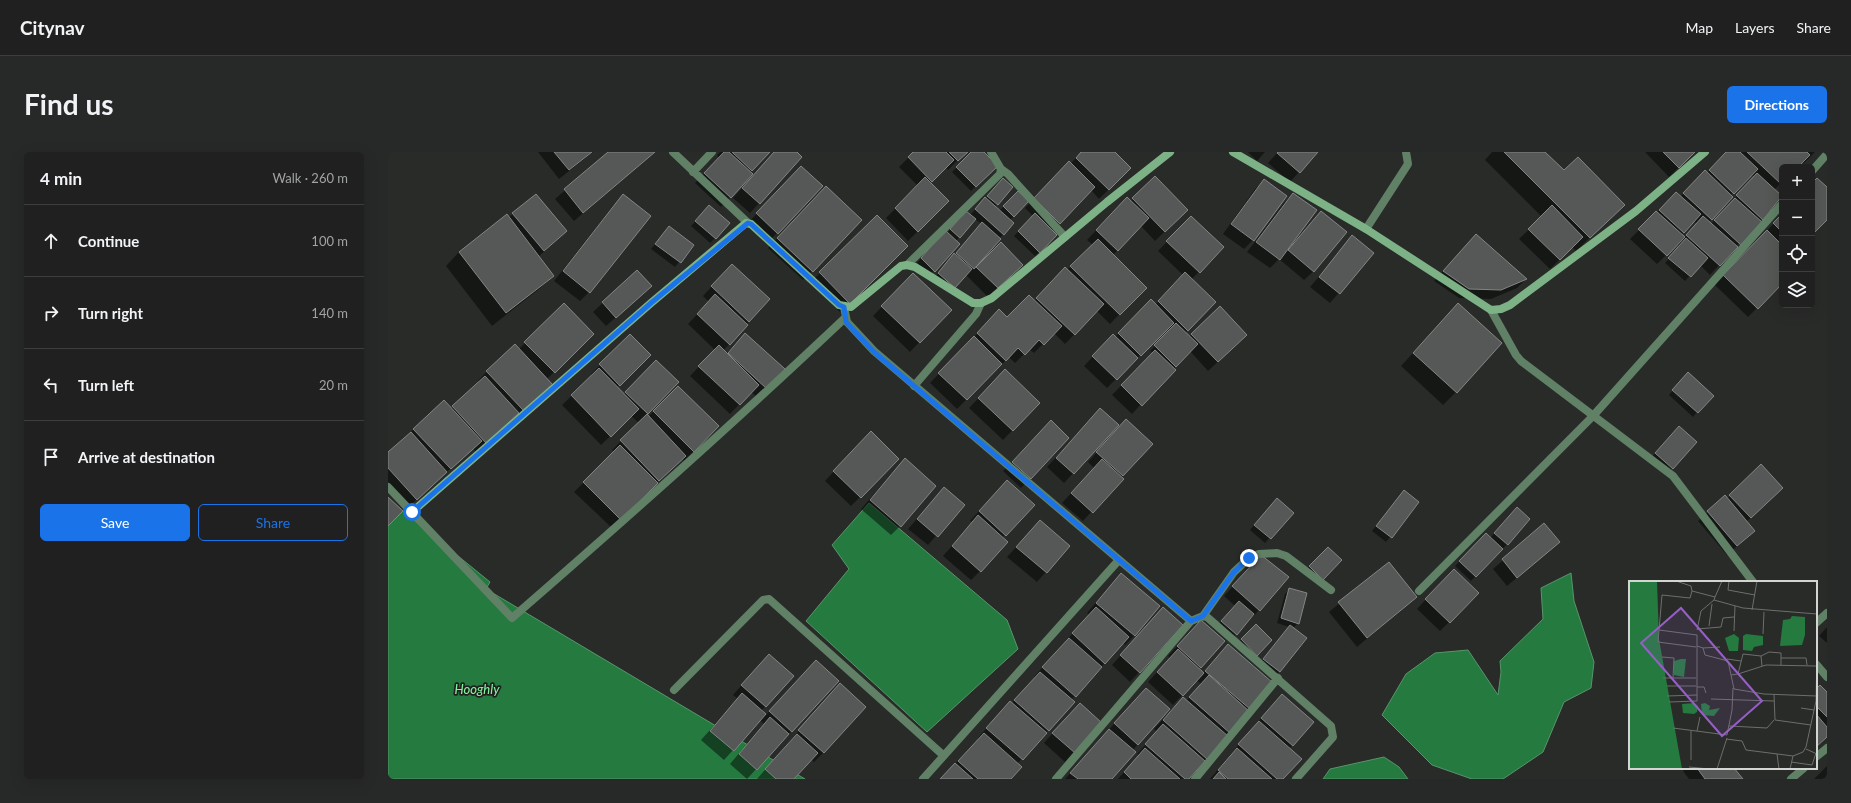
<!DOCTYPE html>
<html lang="en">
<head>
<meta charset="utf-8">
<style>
  :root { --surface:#1f201f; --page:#272828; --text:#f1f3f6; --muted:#a1a3a4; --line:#3c3e3d; --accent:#1a73e8 }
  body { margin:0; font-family:Lato,sans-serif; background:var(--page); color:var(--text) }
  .controls { position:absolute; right:12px; top:12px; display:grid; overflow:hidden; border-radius:6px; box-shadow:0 4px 16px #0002 }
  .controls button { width:36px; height:36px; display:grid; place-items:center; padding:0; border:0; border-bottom:1px solid var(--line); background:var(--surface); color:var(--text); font:20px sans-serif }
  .stop { position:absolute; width:12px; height:12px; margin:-9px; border:3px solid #1a73e8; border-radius:50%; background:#fff }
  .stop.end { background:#1a73e8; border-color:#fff; box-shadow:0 1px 4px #0008 }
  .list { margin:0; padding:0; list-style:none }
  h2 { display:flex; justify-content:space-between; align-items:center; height:52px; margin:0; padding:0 16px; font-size:17px }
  h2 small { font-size:13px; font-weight:400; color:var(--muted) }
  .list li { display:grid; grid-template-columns:26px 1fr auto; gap:12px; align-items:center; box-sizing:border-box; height:72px; padding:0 16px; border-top:1px solid var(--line) }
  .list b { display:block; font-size:15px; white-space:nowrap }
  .list em { font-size:13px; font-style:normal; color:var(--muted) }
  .actions { display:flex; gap:8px; padding:12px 16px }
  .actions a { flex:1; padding:9px 0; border:1px solid var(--accent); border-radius:6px; text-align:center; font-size:14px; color:var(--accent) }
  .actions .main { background:var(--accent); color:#fff }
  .icon { flex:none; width:22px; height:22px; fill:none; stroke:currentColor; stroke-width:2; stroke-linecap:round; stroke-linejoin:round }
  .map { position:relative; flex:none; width:1439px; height:627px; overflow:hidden; border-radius:6px }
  header { display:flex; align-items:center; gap:24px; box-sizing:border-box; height:56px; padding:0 20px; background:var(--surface); border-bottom:1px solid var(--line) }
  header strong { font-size:19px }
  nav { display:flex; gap:22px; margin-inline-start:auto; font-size:14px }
  .intro { display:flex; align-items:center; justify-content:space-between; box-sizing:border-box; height:96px; padding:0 24px }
  h1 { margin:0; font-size:28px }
  .button { padding:10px 18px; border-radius:6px; background:var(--accent); color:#fff; font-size:14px; font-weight:700 }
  main { display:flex; gap:24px; padding:0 24px }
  aside { flex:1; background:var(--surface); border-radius:6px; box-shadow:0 4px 16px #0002 }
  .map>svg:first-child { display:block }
  .water { fill:#247a3f; stroke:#58956b }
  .shadow { fill:#0007; fill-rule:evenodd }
  .building { fill:#555856; stroke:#838684 }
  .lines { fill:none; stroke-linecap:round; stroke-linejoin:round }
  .street { stroke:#608166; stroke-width:8 }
  .secondary { stroke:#7db287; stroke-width:8 }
  .route { stroke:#1a73e8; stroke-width:5 }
  .labels { text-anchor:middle; stroke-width:3.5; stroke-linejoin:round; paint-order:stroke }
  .water-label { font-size:13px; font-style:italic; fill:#88f4a1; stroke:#1f211f }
  .inset-road { fill:none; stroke:#6d6f6d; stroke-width:1 }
  .view { fill:#955fc5; fill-opacity:0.15; stroke:#955fc5; stroke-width:2 }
  .inset-edge { fill:none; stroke:#d3d5d3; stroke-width:2 }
</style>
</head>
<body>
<header>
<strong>Citynav</strong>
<nav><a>Map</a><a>Layers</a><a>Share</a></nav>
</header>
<div class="intro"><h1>Find us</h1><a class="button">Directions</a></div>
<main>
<aside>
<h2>4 min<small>Walk · 260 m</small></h2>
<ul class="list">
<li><svg class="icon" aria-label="ahead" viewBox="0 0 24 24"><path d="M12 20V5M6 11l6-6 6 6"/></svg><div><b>Continue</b></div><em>100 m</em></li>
<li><svg class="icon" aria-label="right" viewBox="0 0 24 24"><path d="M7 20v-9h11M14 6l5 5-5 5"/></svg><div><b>Turn right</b></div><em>140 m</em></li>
<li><svg class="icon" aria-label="left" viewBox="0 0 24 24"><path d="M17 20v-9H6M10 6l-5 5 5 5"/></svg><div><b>Turn left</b></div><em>20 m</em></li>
<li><svg class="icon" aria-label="arrive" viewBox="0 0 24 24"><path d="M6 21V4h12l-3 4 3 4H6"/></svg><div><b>Arrive at destination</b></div></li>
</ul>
<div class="actions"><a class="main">Save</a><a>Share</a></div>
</aside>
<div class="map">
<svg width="1439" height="627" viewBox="0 0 1439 627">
  <rect width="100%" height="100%" fill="#292b29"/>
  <path class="water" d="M 0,347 L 102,430 L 98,437 L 417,627 L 0,627 Z
    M 481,351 L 619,468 L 630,497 L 539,580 L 418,469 L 461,417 L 444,393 Z
    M 1183,421 L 1186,449 L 1206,510 L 1203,536 L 1176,550 L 1155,600 L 1115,627 L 1084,627 L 1044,613 L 994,563 L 1018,522 L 1047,501 L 1080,498 L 1110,543 L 1113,520 L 1112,509 L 1155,467 L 1153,436 Z
    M 996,605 L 1011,615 L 1020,627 L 935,627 L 942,617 Z"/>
  <path class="shadow" d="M 150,0 L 205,0 L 171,27 Z
    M 222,0 L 266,0 L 186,69 L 167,47 Z
    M 332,0 L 381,0 L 333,55 L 307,31 L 331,6 L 329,3 Z
    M 386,0 L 407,0 L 413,5 L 362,61 L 345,46 Z
    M 526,0 L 578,0 L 560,18 L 558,15 L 542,31 L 560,49 L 520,89 L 498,66 L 530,34 L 511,15 Z
    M 584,0 L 594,0 L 608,14 L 583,39 L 564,20 Z
    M 694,0 L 725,0 L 721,37 L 711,47 L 703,38 L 664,79 L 668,83 L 647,104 L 626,84 L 645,64 L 637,56 L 672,20 L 682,12 Z
    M 860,0 L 877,0 L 869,9 Z
    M 890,0 L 929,0 L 902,30 L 880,11 Z
    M 1104,0 L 1155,0 L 1222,66 L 1188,99 L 1184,95 L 1162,117 L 1131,87 L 1154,65 L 1097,8 Z
    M 1257,0 L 1306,0 L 1281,25 Z
    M 1339,0 L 1427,0 L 1416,11 L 1414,10 L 1409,15 L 1394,15 L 1394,30 L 1386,38 L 1393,45 L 1322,123 L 1312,113 L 1297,129 L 1277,111 L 1291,95 L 1289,92 L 1269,112 L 1242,87 L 1284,46 L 1292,45 L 1317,19 L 1319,21 ZM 1363,22 L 1366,25 L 1323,72 L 1321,70 L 1344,45 L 1343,43 ZM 1306,69 L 1309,72 L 1296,86 L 1293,83 Z
    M 404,24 L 389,81 L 380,90 L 360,71 Z
    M 767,25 L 799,58 L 767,89 L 753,74 L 725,103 L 757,136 L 722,172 L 709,159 L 677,192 L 666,181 L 646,201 L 641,197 L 627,211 L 621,205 L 569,257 L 542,231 L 611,159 L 619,166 L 646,149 L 677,117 L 679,118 L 705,93 L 699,88 L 729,56 L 742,50 Z
    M 876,28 L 898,44 L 865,88 L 856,97 L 835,82 L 867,37 Z
    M 611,32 L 624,35 L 606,55 L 611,59 L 630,40 L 640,49 L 622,68 L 625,71 L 586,115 L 587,116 L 613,92 L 633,112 L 600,145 L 578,123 L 566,135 L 546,126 L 594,72 L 587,67 L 568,89 L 542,123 L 529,111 L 553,84 L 559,81 L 574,65 L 582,63 Z
    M 905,42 L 899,96 L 901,97 L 933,60 L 926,119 L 916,128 L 891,107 L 882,116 L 859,100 L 896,51 Z
    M 235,44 L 201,140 L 192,149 L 166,129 L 226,53 Z
    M 429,44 L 424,119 L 415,128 L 380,96 Z
    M 317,59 L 327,86 L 322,91 L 303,74 Z
    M 125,62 L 178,79 L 150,105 L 165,124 L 151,137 L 104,174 L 58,114 L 71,100 Z
    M 1394,63 L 1394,131 L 1360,165 L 1327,133 Z
    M 489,64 L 518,94 L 452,160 L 423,130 Z
    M 803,65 L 835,95 L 803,128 L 826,150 L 797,181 L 801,185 L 832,156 L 849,192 L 820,219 L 802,199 L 744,262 L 724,243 L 765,201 L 762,199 L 782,179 L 779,176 L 719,236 L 696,214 L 725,183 L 727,185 L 763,149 L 767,153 L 795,123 L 770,99 Z
    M 281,75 L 305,93 L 287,115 L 263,97 Z
    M 1088,83 L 1138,127 L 1129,136 L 1103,147 L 1071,146 L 1046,129 Z
    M 965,85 L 985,101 L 942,151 L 922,135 Z
    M 249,119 L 253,143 L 218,174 L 205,160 Z
    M 335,122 L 381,147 L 335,199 L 338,202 L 348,191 L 396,217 L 369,245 L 363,240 L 342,262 L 302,224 L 327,198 L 300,172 L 321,150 L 315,144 Z
    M 525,122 L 562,158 L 522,200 L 485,164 Z
    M 1070,152 L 1068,240 L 1055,253 L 1013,214 Z
    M 176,153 L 204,182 L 159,227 L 163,233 L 88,300 L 85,296 L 19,356 L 0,336 L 0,302 L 26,277 L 63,257 L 92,231 L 90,229 L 99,219 L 131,197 Z
    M 242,183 L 261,203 L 229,235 L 235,243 L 268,210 L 289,230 L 258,263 L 260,265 L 290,235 L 330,274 L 296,309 L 294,306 L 269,330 L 224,376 L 186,340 L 226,300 L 224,298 L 251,271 L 243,264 L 213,293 L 174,253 L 204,224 L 203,222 Z
    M 1295,226 L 1309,260 L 1305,265 L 1281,243 Z
    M 608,228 L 651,251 L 615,288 L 581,256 Z
    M 703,267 L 730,273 L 676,331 L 659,315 Z
    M 729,278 L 764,292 L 695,369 L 674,351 L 706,316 L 700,310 Z
    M 653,279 L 680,286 L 633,336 L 615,319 Z
    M 1286,280 L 1284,316 L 1280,321 L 1263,306 Z
    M 473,290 L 510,307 L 463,354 L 437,329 Z
    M 1373,314 L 1385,345 L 1358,370 L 1366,379 L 1339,403 L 1310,369 L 1337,345 L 1339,347 Z
    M 508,317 L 512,374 L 503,383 L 473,357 Z
    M 556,336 L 575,353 L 540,393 L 520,377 Z
    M 610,338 L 645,353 L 614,386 L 592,419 L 583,428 L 555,404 L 585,370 L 582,369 Z
    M 1016,339 L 1030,350 L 998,390 L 984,379 Z
    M 884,352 L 904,361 L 877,391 L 862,378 Z
    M 1124,361 L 1119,392 L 1083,429 L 1067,414 L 1098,382 L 1102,386 Z
    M 652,369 L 681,394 L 649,430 L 619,405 Z
    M 1156,373 L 1171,390 L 1119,434 L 1105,417 Z
    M 940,396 L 930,431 L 917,419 Z
    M 873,404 L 871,458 L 843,487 L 829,474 L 847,454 L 836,444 Z
    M 1000,411 L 1028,445 L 969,495 L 941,460 Z
    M 1056,428 L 1061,470 L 1052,479 L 1029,457 Z
    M 724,432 L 771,454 L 746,484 L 737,493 L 735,491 L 683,548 L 660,578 L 629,612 L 622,627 L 552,627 L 591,587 L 590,586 L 613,559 L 624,551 L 647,526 L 646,525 L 701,463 L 699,461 Z
    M 902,437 L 910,471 L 905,476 L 892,519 L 887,524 L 871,512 L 901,475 L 889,471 L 897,442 Z
    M 766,466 L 794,473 L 742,530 L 724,513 Z
    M 868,473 L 883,488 L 864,507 L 849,492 Z
    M 1439,475 L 1439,491 L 1431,484 Z
    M 804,478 L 835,489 L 810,517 L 815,521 L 840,493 L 884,531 L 800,627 L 730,627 L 751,603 L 749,602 L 769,580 L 766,577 L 786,555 L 798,549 L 813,532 L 808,528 L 785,553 L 760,530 L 782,506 L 780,504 Z
    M 372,512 L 405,524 L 373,559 L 378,563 L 418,519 L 449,529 L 359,627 L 342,612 L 376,572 L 372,568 L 336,608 L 313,588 L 350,547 L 345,543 Z
    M 1428,538 L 1439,542 L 1439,585 L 1428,595 Z
    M 443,542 L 477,555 L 435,601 L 426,610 L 423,607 L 405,627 L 369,627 Z
    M 749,546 L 750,592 L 722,627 L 677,627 Z
    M 885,552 L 925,570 L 901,597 L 894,627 L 822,627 Z
    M 682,561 L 686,600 L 677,610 L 656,591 Z
    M 1439,614 L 1439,627 L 1426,627 Z
    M 1298,616 L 1345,616 L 1354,627 L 1301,627 L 1295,619 Z"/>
  <path class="building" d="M 166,0 L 204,0 L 181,18 Z
    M 220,0 L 267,0 L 195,61 L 176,37 Z
    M 336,0 L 341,0 L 365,22 L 343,46 L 316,21 Z
    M 344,0 L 382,0 L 364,19 Z
    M 386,0 L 409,0 L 414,5 L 372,52 L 354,36 Z
    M 525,0 L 558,0 L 566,8 L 544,30 L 520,5 Z
    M 561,0 L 580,0 L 570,9 Z
    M 583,0 L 596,0 L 610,14 L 588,35 L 568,15 Z
    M 693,0 L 727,0 L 743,16 L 721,38 L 688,6 Z
    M 890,0 L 930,0 L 912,21 L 889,1 Z
    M 1116,0 L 1157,0 L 1176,18 L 1190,5 L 1237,53 L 1202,86 Z
    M 1275,0 L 1307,0 L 1291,16 Z
    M 1338,0 L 1352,0 L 1370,17 L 1346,42 L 1321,18 Z
    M 1359,0 L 1419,0 L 1422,3 L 1410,15 L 1394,15 L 1393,32 Z
    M 681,9 L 707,35 L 672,72 L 646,46 Z
    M 413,14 L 435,34 L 390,82 L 368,61 Z
    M 1317,18 L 1345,45 L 1324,68 L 1295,41 Z
    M 1369,21 L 1394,44 L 1375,68 L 1348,43 Z
    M 767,24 L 800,58 L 777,80 L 744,46 Z
    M 537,25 L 561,49 L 530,80 L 507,56 Z
    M 615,26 L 625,35 L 610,53 L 599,44 Z
    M 1429,26 L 1439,35 L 1439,68 L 1424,83 L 1424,31 Z
    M 876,27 L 899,44 L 866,89 L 843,72 Z
    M 438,34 L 474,68 L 425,120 L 389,86 Z
    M 630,39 L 641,49 L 626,65 L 615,54 Z
    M 1288,40 L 1313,62 L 1296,81 L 1271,58 Z
    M 905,41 L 929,58 L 892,108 L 868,90 Z
    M 148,42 L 179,79 L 156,99 L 124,61 Z
    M 235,42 L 263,64 L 202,141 L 175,119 Z
    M 597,45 L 626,71 L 616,83 L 587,57 Z
    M 739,45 L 761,66 L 730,99 L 708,78 Z
    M 1347,46 L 1374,70 L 1353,93 L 1326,68 Z
    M 321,53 L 342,71 L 328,87 L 307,69 Z
    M 1164,53 L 1195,85 L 1172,108 L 1140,77 Z
    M 578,59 L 588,67 L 572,86 L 562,77 Z
    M 933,59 L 959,80 L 926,120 L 900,98 Z
    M 1268,59 L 1297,85 L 1279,104 L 1250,77 Z
    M 647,61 L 669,83 L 652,101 L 630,79 Z
    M 119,62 L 166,124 L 118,161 L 71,100 Z
    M 1394,62 L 1394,80 L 1385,71 Z
    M 489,63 L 520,94 L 462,152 L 431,120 Z
    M 803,64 L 836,95 L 812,121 L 778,89 Z
    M 1315,64 L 1350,95 L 1332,114 L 1298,83 Z
    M 594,70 L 613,87 L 586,117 L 568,101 Z
    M 281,74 L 306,93 L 293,111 L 267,92 Z
    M 557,78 L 572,92 L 547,120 L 533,106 Z
    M 1379,78 L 1394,93 L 1394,132 L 1370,157 L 1335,123 Z
    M 1088,82 L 1139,127 L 1113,138 L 1081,137 L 1055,119 Z
    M 964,83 L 986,101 L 952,142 L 931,125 Z
    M 1298,86 L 1320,106 L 1303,125 L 1280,106 Z
    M 710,87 L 759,136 L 732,163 L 682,114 Z
    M 613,90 L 635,113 L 610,136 L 588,115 Z
    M 566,101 L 584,117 L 567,136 L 550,121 Z
    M 344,112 L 382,147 L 361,170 L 323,134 Z
    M 677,115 L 716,152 L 687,183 L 648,146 Z
    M 249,118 L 264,134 L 228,166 L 214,150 Z
    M 797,120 L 828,150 L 800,179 L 770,149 Z
    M 525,121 L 564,158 L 532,191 L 493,154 Z
    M 327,142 L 360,173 L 342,193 L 309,162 Z
    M 641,143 L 674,174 L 656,193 L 651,188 L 637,203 L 630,196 L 618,209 L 589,181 L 611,157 L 619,165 Z
    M 763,147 L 786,171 L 753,204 L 730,181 Z
    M 176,151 L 206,182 L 167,221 L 136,190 Z
    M 1070,151 L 1114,191 L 1069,241 L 1025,201 Z
    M 832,154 L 859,183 L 830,210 L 803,182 Z
    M 788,171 L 810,192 L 788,215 L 766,193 Z
    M 357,181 L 397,217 L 379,237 L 340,201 Z
    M 242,182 L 263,203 L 232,234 L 211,212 Z
    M 725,182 L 750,206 L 729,228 L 704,204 Z
    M 586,184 L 614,212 L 579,248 L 550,221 Z
    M 127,192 L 165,233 L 136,259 L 98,219 Z
    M 331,193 L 371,233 L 352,253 L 310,214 Z
    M 767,198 L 788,218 L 754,254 L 733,233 Z
    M 268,208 L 291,230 L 260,262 L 237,240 Z
    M 211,216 L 251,257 L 223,285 L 183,243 Z
    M 617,217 L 652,251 L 625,279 L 590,246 Z
    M 1300,220 L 1326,244 L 1310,261 L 1284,238 Z
    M 97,224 L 131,261 L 98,291 L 64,254 Z
    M 290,234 L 331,274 L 306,300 L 265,259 Z
    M 56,248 L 94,289 L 63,317 L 25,277 Z
    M 712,256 L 731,273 L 686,322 L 668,306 Z
    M 259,262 L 298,304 L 271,329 L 232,288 Z
    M 738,267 L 765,292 L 735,324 L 708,300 Z
    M 663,268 L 681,286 L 643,327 L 624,310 Z
    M 1291,274 L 1309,290 L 1285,317 L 1267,301 Z
    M 483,279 L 511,307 L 473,346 L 445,319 Z
    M 23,280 L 59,320 L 29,348 L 0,316 L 0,300 Z
    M 232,293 L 270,331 L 233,368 L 195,330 Z
    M 517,306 L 548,334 L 513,375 L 482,348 Z
    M 714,307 L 736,327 L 705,361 L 683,341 Z
    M 1373,312 L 1395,336 L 1363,366 L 1341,343 Z
    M 619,328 L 647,353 L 618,384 L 591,359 Z
    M 556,335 L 577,353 L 550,385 L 529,367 Z
    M 1016,338 L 1031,350 L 1004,386 L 988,374 Z
    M 1337,343 L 1367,379 L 1349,394 L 1319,359 Z
    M 0,345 L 15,359 L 0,374 Z
    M 889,346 L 906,361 L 883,387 L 866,373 Z
    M 1129,355 L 1142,367 L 1120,393 L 1106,381 Z
    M 590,363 L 620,390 L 593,420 L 564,394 Z
    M 652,368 L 682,394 L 659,421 L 628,395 Z
    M 1156,371 L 1172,390 L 1129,426 L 1114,407 Z
    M 1098,381 L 1115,397 L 1088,425 L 1071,409 Z
    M 940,395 L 954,408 L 935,428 L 921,414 Z
    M 873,403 L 901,425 L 872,459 L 844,434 Z
    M 1001,410 L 1029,445 L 979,486 L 950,450 Z
    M 1066,417 L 1091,441 L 1062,471 L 1037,447 Z
    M 733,421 L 772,454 L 747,484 L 708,451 Z
    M 901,436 L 919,441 L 911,472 L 893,466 Z
    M 851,449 L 866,462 L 849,483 L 833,469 Z
    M 708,455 L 741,485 L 717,512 L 684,481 Z
    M 775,455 L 795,473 L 752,521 L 732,503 Z
    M 813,468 L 837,489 L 813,516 L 789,494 Z
    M 868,472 L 884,488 L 869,504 L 853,487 Z
    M 902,473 L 919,486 L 892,520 L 875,507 Z
    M 681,486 L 714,515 L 688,545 L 654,515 Z
    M 840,492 L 885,531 L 862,557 L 817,519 Z
    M 790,497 L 816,521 L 795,544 L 769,520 Z
    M 381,502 L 406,524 L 378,555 L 353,533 Z
    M 428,508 L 451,529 L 404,580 L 381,559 Z
    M 652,520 L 687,550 L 661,579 L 626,548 Z
    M 821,523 L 862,560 L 843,582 L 801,545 Z
    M 452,531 L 478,555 L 436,601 L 410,578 Z
    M 1432,533 L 1439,540 L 1439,565 L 1428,554 L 1428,537 Z
    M 758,536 L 782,557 L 750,593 L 726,571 Z
    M 354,541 L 378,562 L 346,599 L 322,579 Z
    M 894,542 L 926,570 L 905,594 L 873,566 Z
    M 795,545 L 841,585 L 820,608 L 775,568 Z
    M 622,549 L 659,581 L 635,608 L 598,576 Z
    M 692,551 L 714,571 L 687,601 L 664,581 Z
    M 1428,562 L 1439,575 L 1439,585 L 1428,595 Z
    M 382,565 L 401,582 L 369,618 L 351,602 Z
    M 871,569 L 914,607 L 895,627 L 889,627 L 850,592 Z
    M 775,572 L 817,609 L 801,627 L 797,627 L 757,592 Z
    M 721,577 L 748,600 L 724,627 L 690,627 L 682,621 Z
    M 596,581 L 634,615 L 623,627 L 590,627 L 570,609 Z
    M 409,582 L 430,601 L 406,627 L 388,627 L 377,617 Z
    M 757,596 L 792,627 L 743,627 L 736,620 Z
    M 849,596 L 884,627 L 840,627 L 830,618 Z
    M 567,611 L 585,627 L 552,627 Z
    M 1309,616 L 1346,616 L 1355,627 L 1317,627 Z
    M 831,620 L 838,627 L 825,627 Z"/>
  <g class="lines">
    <path class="street" d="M 285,0 L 360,71
      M 613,17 L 620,22 L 677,85
      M 1424,19 L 1439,2
      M 305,20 L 324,0
      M 978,77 L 1020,12 L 1018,0
      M 519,113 L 612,22 L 613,17 L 603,0
      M 456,155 L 459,170 L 486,199 L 803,469 L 815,464 L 819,465 L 943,574 L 945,585 L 908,627
      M 1103,158 L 1128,203 L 1133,209 L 1285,324 L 1365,430
      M 526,234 L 588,162 L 593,151
      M 0,335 L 124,466 C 237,368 348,269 457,166
      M 1031,439 L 1205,264 L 1394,52
      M 815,464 L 846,420 L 861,406 L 871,402 L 889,401 L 898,404 L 943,438
      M 1428,471 L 1439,461
      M 1428,512 L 1439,525
      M 286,538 L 375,448 L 381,447 L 555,603
      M 1428,605 L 1439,596
      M 535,627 L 730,409
      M 668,627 L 803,469
      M 807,627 L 890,526
      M 1403,627 L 1416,616"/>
    <path class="secondary" d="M 845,0 L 978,77 L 1103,158 L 1113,157 L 1122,153 L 1248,59 L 1317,0
      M 24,360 L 263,151 L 358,71 L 363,72 L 451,153 L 463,155 L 513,114 L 519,113 L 527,115 L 585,151 L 593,151 L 604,146 L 719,50 L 782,0"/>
  </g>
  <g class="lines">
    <path class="route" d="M 24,360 L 263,151 L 360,71 L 363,72 L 451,153 L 456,155 L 458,170 L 486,200 L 803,469 L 815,464 L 846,420 L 861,406"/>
  </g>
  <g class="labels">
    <g class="water-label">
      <text x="89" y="542">Hooghly</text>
    </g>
  </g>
  <g transform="translate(1241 429)">
    <rect width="188" height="188" fill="#292b29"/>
    <path d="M 0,0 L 28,0 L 30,58 L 53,188 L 0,188 ZM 163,35 L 176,36 L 176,54 L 173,64 L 151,65 L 154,39 L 161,38 ZM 105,53 L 110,57 L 109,70 L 100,70 L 96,57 ZM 117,53 L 134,55 L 134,64 L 125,66 L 123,70 L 114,69 L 114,55 ZM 52,78 L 57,78 L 55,96 L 45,94 L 45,80 ZM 65,122 L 69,125 L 68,131 L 65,133 L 54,132 L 53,123 ZM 76,122 L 81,125 L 80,129 L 91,127 L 85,135 L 73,134 L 72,123 Z" fill="#247a3f"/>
    <path class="inset-road" d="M 47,0 L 62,5 L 63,10 L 86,16 L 85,19 L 114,27 L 188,33M 100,0 L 99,9 L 126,14M 63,10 L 61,17 L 33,14 L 29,61 L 67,66M 86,16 L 93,0M 123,29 L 128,0M 80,45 L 83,23M 68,48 L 92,46 L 94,37 L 105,36M 30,49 L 68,54 L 68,65 L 74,67 L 76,74 L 99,80 L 105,108 L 135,113 L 188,115M 68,49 L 72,30 L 85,19M 105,50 L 106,25M 134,53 L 135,31M 74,67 L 91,66M 132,75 L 140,71 L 152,72 L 152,84M 33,76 L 45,77 L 44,97M 152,77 L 177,77 L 178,84M 98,78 L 112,80M 109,93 L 137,84 L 187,85M 102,94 L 109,93 L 114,73 L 132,75 L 133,85M 34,97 L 67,97M 38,105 L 67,105M 68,106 L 75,106 L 77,112M 145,113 L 146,139 L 182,144M 38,115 L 68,114M 82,118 L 145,120M 40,121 L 68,120 L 68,65M 172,127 L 185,129M 100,145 L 138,147 L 145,139M 44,147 L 98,154 L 103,129 L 104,107M 68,150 L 71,136M 97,158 L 113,160 L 117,169 L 164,175M 177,168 L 188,173M 148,173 L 150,188M 62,179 L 62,150M 162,181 L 183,184 L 187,172M 60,186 L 80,188M 88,188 L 98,157M 161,188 L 164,175 L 174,171 L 177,166 L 187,120 L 188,71"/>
    <path class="view" d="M 52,27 L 133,120 L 93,155 L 12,62 Z"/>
    <rect width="188" height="188" class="inset-edge"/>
  </g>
</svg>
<div class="controls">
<button>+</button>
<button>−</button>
<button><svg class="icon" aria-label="locate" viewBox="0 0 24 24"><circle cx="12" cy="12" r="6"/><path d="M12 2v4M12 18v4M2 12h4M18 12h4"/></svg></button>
<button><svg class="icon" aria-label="layers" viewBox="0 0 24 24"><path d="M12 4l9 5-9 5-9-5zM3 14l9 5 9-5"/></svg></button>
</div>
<div class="stop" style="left:24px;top:360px"></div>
<div class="stop end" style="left:861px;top:406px"></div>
</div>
</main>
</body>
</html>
